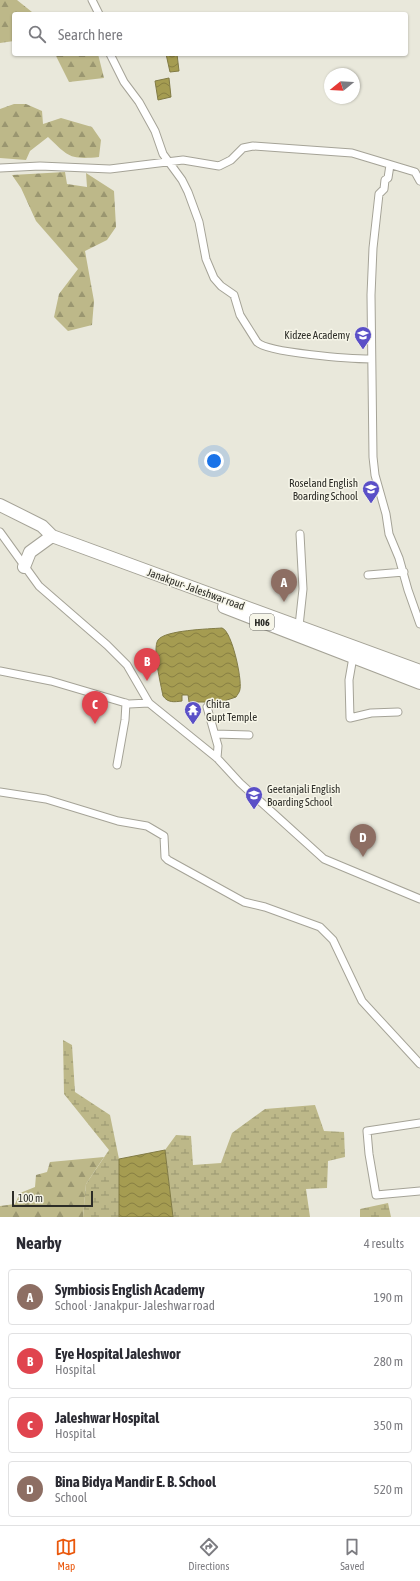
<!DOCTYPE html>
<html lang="en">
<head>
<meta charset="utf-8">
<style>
  :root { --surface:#fff; --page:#f7f7f7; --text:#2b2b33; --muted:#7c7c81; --line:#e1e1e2; --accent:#ea580c }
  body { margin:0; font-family:"Asap Condensed",sans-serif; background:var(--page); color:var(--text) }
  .compass { position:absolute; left:324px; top:68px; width:36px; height:36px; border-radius:50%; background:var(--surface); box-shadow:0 1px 3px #0004; rotate:252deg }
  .scale { position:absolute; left:12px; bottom:10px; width:81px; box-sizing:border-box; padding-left:4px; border:2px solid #2d2d28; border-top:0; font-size:11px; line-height:14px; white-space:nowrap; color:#2d2d28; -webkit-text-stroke:3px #f6f5e8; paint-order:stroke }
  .you { position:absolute; left:214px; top:461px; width:14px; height:14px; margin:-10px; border:3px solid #fff; border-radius:50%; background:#1a73e8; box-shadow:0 0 0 6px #1a73e833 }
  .badge { display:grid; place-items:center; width:26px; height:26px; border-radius:50%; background:var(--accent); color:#fff; font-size:13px; font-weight:700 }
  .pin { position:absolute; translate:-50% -33px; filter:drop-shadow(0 1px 2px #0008) }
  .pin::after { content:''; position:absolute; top:21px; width:14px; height:12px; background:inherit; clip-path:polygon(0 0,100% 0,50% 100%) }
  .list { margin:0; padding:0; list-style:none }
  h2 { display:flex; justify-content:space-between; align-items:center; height:52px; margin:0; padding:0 16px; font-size:17px }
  h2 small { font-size:13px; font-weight:400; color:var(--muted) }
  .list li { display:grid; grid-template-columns:26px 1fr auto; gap:12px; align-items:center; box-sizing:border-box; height:56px; margin:0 8px 8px; padding:0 8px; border:1px solid var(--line); border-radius:4px }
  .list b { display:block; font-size:15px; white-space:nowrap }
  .list p { margin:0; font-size:13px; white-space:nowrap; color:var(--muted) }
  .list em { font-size:13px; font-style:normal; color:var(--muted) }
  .icon { flex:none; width:22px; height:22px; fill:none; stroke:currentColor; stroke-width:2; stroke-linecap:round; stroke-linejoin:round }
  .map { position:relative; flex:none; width:420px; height:1217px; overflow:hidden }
  .search { position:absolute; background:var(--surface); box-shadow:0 1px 3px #0004; left:12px; right:12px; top:12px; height:44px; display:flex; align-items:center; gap:10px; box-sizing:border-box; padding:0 14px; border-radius:4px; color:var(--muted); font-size:15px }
  .sheet { height:308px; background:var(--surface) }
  nav { display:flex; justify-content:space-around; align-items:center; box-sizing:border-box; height:56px; border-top:1px solid var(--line); background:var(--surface); font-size:11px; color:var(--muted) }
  nav a { display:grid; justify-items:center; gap:2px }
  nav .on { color:var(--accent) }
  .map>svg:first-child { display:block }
  .forest { fill:url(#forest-firs) }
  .wetland { fill:url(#wetland-marsh) }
  .water { fill:url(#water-waves); stroke:#817b45 }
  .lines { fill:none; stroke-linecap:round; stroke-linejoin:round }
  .street-casing { stroke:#a5a397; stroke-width:9 }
  .highway-casing { stroke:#a5a397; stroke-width:14 }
  .street { stroke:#fff; stroke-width:7 }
  .highway { stroke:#fff; stroke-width:12 }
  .labels { text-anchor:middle; stroke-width:3; stroke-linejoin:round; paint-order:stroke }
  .shield { fill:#f6f5e8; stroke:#696962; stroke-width:1 }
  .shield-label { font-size:10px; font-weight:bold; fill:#2d2d28 }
  .poi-label { font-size:11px; fill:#2d2d28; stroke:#f6f5e8; text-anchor:end }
  .street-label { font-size:11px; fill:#2d2d28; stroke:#f6f5e8 }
</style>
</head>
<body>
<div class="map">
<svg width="420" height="1217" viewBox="0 0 420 1217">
  <defs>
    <pattern id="forest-firs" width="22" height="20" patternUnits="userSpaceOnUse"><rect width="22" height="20" fill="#bdb889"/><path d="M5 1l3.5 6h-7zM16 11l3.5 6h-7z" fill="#9a9670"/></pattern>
    <pattern id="wetland-marsh" width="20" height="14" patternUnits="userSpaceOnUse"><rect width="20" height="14" fill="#bdb889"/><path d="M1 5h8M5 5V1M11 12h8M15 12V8" fill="none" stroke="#9a9670"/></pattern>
    <pattern id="water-waves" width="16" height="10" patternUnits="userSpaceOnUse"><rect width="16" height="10" fill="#a59c51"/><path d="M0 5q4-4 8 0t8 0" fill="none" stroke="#878043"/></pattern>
  </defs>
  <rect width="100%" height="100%" fill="#e9e8db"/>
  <path class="forest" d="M 0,0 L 17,0 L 32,12 L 40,14 L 14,14 L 14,41 L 0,43 Z
    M 55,54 L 98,54 L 104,78 L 69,82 Z
    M 14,104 L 26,104 L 42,111 L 43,124 L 61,118 L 92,127 L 101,140 L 99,157 C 69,160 68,156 48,137 L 30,151 L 26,160 L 0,158 L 0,109 Z
    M 65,172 L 67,184 L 87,187 L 86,173 L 114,191 L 116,227 L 107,240 L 85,251 L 94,301 L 92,325 L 68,331 L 54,317 L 59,294 L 78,269 L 36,221 L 21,188 L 12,175 Z
    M 104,1157 L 86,1184 L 83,1217 L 0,1217 L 0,1206 L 15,1204 L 20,1193 L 35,1187 L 36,1175 L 47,1172 L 50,1162 Z"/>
  <path class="wetland" d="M 63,1040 L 72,1045 L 75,1092 L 110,1115 L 119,1159 L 119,1217 L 83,1217 L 86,1184 L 109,1150 L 64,1094 Z
    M 315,1105 L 324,1131 L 344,1132 L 345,1157 L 328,1161 L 327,1188 L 306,1189 L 310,1217 L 173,1217 L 165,1150 L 176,1135 L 191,1136 L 193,1165 L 221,1163 L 232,1133 L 265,1109 Z
    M 388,1203 L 391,1217 L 360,1217 L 360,1209 Z"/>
  <path class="water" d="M 166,54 L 177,54 L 179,71 L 170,72 Z
    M 169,78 L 171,97 L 158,100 L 155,81 Z
    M 222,628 C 232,631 242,679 240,689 C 240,692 237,695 236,697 L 221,702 L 189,702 L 188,695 L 182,695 L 182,701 C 174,702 168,703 163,696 C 161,685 152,649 158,640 C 165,630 209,629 222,628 Z
    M 165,1150 L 173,1217 L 119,1217 L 119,1159 Z"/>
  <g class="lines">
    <defs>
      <path id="street" d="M 92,0 L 99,14
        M 110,54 L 124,82 L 139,102 L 155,131 L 163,154 L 182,180 L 188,192 L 199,222 L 206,259 L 214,278 L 221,286 L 234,295 L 240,315 L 257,342 C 267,353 353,359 371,359
        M 390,165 L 388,178 L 385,180 L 384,189 L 379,194 L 373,248 L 371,295 L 373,457 L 375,475 L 386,514 L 389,534 L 399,558 L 408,590 L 420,624
        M 0,168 L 40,166 L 110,169 L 183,160 L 219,166 L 231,160 L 243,148 L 253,146 L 352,153 L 415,172 L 420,181
        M 0,532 L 39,586 L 107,645 L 127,665 L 149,703 L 217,758 L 240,783 L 324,859 L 420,899
        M 368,575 L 404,572
        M 299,626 L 303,589 L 300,534
        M 353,657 L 349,680 L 350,718 L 371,713 L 398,712
        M 0,671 L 51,681 L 129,704 L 149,703
        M 207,707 L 218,746 L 217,758
        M 215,734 L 249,735
        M 117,765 L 125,720 L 126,703
        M 0,792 L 46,799 L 118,821 L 147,826 L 164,836 L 165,857 L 168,860 L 244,902 L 265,907 L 320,927 L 333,940 L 362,1001 L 420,1064
        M 420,1123 L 367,1131 L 369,1154 L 376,1195 L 420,1191"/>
      <path id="highway" d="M 0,505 L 42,526 L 52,536 L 420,671
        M 24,567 L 30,552 L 52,536
        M 224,607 L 420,683"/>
    </defs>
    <use href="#street" class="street-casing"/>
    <use href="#highway" class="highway-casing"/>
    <use href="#street" class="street"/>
    <use href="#highway" class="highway"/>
  </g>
  <defs>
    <symbol id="school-pin" viewBox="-11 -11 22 30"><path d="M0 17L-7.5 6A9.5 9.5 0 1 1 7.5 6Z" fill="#5a4fc7" stroke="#f6f5e8"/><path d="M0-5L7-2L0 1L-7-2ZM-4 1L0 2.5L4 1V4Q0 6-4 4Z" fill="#fff"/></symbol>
    <symbol id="temple-pin" viewBox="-11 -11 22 30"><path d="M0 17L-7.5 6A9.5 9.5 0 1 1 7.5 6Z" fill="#5a4fc7" stroke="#f6f5e8"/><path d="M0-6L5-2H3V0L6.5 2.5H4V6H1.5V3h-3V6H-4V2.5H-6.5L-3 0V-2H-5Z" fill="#fff"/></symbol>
  </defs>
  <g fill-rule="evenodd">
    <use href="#school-pin" x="353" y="325" width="20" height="27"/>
    <use href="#school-pin" x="361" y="479" width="20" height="27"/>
    <use href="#temple-pin" x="183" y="700" width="20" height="27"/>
    <use href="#school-pin" x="244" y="785" width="20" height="27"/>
  </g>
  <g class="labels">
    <rect class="shield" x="250" y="614" width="24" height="16" rx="3"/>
    <g class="shield-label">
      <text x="262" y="626">H06</text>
    </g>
    <g class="poi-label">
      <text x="350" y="339">Kidzee Academy</text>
      <text x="358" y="487">Roseland English<tspan x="358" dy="13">Boarding School</tspan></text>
      <text x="206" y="708" text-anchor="start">Chitra<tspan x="206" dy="13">Gupt Temple</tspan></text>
      <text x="267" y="793" text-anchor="start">Geetanjali English<tspan x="267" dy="13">Boarding School</tspan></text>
    </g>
    <g class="street-label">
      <text transform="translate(196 589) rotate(20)" y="4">Janakpur- Jaleshwar road</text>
    </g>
  </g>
</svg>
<svg class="compass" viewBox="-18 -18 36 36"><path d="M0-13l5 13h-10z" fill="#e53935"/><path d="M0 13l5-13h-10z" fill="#7c7c81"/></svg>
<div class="scale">100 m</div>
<div class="you"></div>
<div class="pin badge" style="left:284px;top:602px;background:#8d6e63">A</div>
<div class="pin badge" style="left:147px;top:681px;background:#e0444e">B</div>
<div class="pin badge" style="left:95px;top:724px;background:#e0444e">C</div>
<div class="pin badge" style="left:363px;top:857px;background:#8d6e63">D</div>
<div class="search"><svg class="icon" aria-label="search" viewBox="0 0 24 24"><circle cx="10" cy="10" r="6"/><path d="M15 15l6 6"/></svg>Search here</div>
</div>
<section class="sheet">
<h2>Nearby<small>4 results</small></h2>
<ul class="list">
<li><span class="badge" style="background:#8d6e63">A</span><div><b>Symbiosis English Academy</b><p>School · Janakpur- Jaleshwar road</p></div><em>190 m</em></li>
<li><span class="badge" style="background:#e0444e">B</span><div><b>Eye Hospital Jaleshwor</b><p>Hospital</p></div><em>280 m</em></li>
<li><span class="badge" style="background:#e0444e">C</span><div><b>Jaleshwar Hospital</b><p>Hospital</p></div><em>350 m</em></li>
<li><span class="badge" style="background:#8d6e63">D</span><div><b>Bina Bidya Mandir E. B. School</b><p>School</p></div><em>520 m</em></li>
</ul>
</section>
<nav>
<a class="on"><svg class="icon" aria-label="map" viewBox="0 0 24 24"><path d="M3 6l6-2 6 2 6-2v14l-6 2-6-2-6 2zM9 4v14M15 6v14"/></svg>Map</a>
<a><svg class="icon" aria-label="directions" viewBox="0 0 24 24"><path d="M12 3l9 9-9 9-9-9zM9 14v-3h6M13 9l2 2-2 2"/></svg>Directions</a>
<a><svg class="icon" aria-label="saved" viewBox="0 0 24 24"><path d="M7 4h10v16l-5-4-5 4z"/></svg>Saved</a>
</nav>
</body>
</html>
